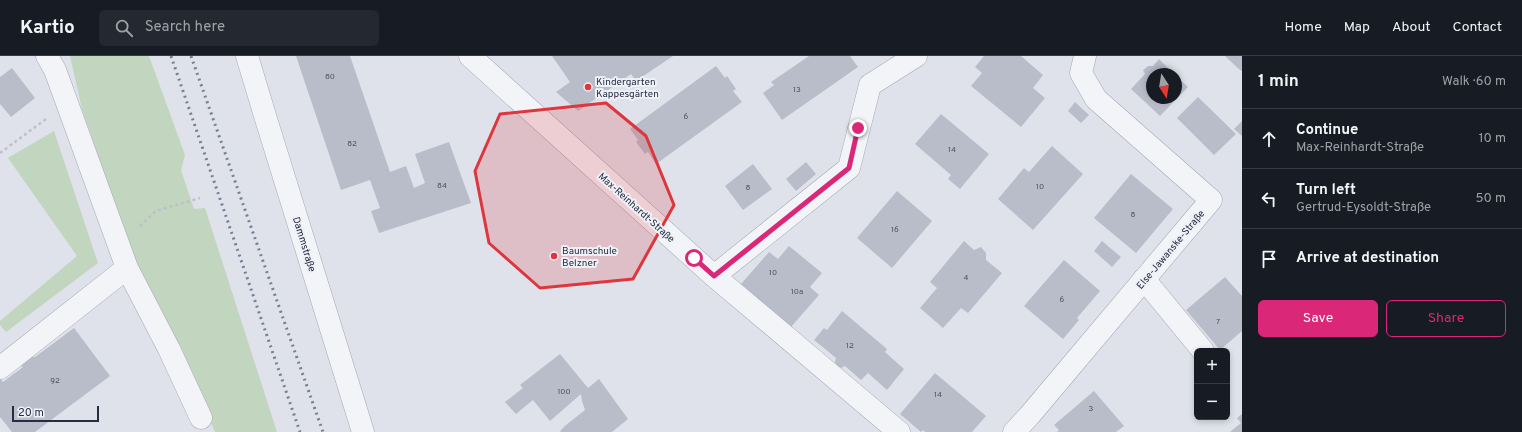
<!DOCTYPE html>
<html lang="en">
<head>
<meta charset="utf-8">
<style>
  :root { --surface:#171b24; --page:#242831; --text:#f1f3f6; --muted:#9ea1a6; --line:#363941; --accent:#db2777 }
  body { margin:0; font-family:Overpass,sans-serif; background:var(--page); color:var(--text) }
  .controls { position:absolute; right:12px; bottom:12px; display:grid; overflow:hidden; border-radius:6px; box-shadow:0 2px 6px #0003 }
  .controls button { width:36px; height:36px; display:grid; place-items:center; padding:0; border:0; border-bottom:1px solid var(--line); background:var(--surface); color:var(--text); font:20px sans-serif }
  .compass { position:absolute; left:1146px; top:12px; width:36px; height:36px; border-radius:50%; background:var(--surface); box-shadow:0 2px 6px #0003; rotate:168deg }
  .scale { position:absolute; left:12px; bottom:10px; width:87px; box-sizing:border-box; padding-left:4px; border:2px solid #262d43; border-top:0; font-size:11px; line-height:14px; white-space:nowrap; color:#262d43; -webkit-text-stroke:3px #eff1f7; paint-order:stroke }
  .stop { position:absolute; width:12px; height:12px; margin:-9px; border:3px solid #db2777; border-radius:50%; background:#fff }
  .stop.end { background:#db2777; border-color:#fff; box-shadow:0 1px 4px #0008 }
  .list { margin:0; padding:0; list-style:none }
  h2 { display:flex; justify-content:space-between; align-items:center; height:52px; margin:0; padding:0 16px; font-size:17px }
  h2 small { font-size:13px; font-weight:400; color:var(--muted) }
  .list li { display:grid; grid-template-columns:26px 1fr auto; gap:12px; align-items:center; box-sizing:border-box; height:60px; padding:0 16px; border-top:1px solid var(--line) }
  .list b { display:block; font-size:15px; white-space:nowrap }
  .list p { margin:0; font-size:13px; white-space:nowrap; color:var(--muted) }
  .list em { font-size:13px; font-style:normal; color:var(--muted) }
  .actions { display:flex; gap:8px; padding:12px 16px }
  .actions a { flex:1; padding:9px 0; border:1px solid var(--accent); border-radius:6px; text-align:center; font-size:14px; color:var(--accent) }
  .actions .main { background:var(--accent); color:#fff }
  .icon { flex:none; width:22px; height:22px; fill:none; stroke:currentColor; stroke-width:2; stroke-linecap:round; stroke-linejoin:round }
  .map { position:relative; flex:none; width:1242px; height:376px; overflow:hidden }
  header { display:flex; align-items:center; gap:24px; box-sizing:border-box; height:56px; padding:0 20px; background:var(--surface); border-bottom:1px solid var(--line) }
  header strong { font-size:19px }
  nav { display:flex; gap:22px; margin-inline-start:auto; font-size:14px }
  .search { width:280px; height:36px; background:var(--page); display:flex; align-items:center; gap:10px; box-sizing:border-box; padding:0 14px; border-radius:6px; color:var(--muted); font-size:15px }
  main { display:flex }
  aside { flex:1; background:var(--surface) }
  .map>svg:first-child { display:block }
  .green { fill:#c2d5bf }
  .building { fill:#b9bdca }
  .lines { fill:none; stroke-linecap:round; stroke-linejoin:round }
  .minor-casing { stroke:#a4a8b5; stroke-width:23 }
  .path { stroke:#bdc0c9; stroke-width:2.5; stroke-dasharray:3 3; stroke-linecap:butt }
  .minor { stroke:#f2f4f8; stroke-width:22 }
  .rail { stroke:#777f95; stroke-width:3; stroke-dasharray:2 4; stroke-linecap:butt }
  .route { stroke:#db2777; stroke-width:5 }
  .marked { fill:#dd363d; fill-opacity:0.2; stroke:#dd363d; stroke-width:3; stroke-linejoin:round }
  .poi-dot { fill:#dd363d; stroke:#eff1f7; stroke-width:1.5 }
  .labels { text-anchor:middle; stroke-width:4; stroke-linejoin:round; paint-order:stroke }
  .number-label { font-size:8px; fill:#4b5165 }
  .poi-label { font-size:10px; fill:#262d43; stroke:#eff1f7; text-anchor:start }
  .street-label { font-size:10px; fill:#262d43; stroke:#eff1f7 }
</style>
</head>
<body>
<header>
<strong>Kartio</strong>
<div class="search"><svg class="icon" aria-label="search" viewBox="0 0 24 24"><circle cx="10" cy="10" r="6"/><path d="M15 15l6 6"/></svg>Search here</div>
<nav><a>Home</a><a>Map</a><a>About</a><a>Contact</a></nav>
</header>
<main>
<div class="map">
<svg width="1242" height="376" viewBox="0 0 1242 376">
  <rect width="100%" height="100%" fill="#dfe2ea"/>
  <path class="green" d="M 70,0 L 149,0 L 185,99 L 181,114 L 194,153 L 205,152 L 277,376 L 215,376 L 191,318 L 139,216 L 82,53 Z
    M 54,75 L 98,207 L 6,276 L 0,269 L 0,265 L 77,200 L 8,102 Z"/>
  <path class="building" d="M 296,0 L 350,0 L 390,116 L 406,110 L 414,132 L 425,127 L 415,98 L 449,86 L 471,147 L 379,177 L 371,155 L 380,152 L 370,124 L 341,134 Z
    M 552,0 L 673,0 L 636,25 L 631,18 L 578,55 L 556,36 L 570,26 Z
    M 809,0 L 850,0 L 858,11 L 782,64 L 763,37 L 774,29 L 771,26 Z
    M 984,0 L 1021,0 L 1043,19 L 1033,32 L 1045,42 L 1021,71 L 971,30 L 982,17 L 975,11 Z
    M 1225,0 L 1242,0 L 1242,14 L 1241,15 Z
    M 1159,3 L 1174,18 L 1152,18 L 1152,42 L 1176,42 L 1176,20 L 1188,31 L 1160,60 L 1131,33 L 1145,18 L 1143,14 L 1148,10 L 1153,10 Z
    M 716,10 L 725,22 L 727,20 L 736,33 L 733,35 L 742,46 L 656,108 L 648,96 L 645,98 L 636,86 L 638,84 L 630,73 Z
    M 12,12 L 35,42 L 11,61 L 0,48 L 0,21 Z
    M 1198,41 L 1236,78 L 1214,99 L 1177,62 Z
    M 1075,46 L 1089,59 L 1081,67 L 1068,55 Z
    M 941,58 L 989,98 L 960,133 L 948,123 L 951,119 L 915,88 Z
    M 1242,65 L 1242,80 L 1234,73 Z
    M 1052,90 L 1083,118 L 1033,174 L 998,143 L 1024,112 L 1029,116 Z
    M 806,106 L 816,118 L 796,135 L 786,123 Z
    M 753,108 L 772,133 L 743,154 L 725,130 Z
    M 1131,118 L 1173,153 L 1136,197 L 1094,162 Z
    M 897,135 L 932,165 L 892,212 L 857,182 Z
    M 964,185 L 974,194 L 981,191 L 986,197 L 986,204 L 1002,217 L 968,257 L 961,252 L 943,272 L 920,252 L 937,232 L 930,226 Z
    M 1102,185 L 1121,201 L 1112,211 L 1094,195 Z
    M 789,190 L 822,217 L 810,231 L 819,239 L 791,271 L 741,228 L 769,196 L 778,203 Z
    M 1064,204 L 1100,235 L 1077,262 L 1079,264 L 1063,283 L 1024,250 Z
    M 1225,221 L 1242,240 L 1242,275 L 1220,294 L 1186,254 Z
    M 842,255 L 887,293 L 885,296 L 904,313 L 887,334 L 868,317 L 861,324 L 845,310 L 841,312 L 837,310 L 835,306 L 836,302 L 814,284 L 824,272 L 827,274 Z
    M 74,272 L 110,320 L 35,376 L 12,376 L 0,361 L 0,322 L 3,326 L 23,311 L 19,309 L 25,300 L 35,301 Z
    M 560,298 L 588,332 L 599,323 L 628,363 L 612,376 L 561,376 L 560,375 L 566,369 L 585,354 L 582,345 L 581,338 L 550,365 L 533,344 L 516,358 L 505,346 L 523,332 L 520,329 Z
    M 935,317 L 986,360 L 972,376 L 925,376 L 923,374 L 921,376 L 900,358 Z
    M 1094,335 L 1124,370 L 1116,376 L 1057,376 L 1059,374 L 1054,369 Z
    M 1242,358 L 1242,376 L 1230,376 L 1241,367 L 1237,362 Z"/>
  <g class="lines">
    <defs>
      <path id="minor" d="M 47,0 L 55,14 L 127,212 L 169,293 L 201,362
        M 247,0 L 266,63 L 363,376
        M 470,0 L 714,220 L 899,376
        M 714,220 L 849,112 L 870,29 L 916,0
        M 1144,223 L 1203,295
        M 0,312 L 127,212
        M 1014,376 L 1029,360 L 1211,144 L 1096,43 L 1081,17 L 1085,0"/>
    </defs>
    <use href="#minor" class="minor-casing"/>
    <path class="path" d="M 0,97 L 46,63
      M 140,170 L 156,155 L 200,142"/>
    <use href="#minor" class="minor"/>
    <path class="rail" d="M 171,0 L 300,376
      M 191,0 L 323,376"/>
  </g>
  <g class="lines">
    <path class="route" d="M 694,202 L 714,220 L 849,112 L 858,72"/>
  </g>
  <path class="marked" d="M 606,47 L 646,80 L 674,149 L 633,223 L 540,232 L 489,187 L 475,115 L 500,58 Z"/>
  <g class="poi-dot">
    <circle cx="588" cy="31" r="4"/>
    <circle cx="554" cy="200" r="4"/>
  </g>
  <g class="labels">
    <g class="number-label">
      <text x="330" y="23">80</text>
      <text x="797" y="36">13</text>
      <text x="686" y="63">6</text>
      <text x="352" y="90">82</text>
      <text x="952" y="96">14</text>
      <text x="442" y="132">84</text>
      <text x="1040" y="133">10</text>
      <text x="748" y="134">8</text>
      <text x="1133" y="161">8</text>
      <text x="895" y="176">16</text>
      <text x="773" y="219">10</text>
      <text x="966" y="224">4</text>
      <text x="797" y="238">10a</text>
      <text x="1062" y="246">6</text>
      <text x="1218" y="268">7</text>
      <text x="850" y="292">12</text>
      <text x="55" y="327">92</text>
      <text x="564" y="338">100</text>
      <text x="938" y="341">14</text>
      <text x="1091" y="355">3</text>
    </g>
    <g class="poi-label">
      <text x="596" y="29">Kindergarten<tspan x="596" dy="12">Kappesgärten</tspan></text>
      <text x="562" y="198">Baumschule<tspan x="562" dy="12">Belzner</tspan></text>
    </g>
    <g class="street-label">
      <text transform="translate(637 151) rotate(42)" y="4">Max-Reinhardt-Straße</text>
      <text transform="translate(305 188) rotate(73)" y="4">Dammstraße</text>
      <text transform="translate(1170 193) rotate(-50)" y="4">Else-Jawanske-Straße</text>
    </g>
  </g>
</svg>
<div class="controls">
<button>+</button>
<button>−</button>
</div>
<svg class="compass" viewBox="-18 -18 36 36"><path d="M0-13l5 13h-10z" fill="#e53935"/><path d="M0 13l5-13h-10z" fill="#9ea1a6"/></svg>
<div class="scale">20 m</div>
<div class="stop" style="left:694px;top:202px"></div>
<div class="stop end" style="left:858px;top:72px"></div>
</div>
<aside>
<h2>1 min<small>Walk · 60 m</small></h2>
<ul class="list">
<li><svg class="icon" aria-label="ahead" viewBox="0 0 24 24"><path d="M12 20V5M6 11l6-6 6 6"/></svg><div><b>Continue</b><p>Max-Reinhardt-Straße</p></div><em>10 m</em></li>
<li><svg class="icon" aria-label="left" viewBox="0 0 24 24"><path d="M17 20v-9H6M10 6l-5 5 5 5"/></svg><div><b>Turn left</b><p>Gertrud-Eysoldt-Straße</p></div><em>50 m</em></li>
<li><svg class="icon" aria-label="arrive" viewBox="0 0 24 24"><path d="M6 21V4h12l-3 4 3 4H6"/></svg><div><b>Arrive at destination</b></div></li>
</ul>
<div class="actions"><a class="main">Save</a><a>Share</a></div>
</aside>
</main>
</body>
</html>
